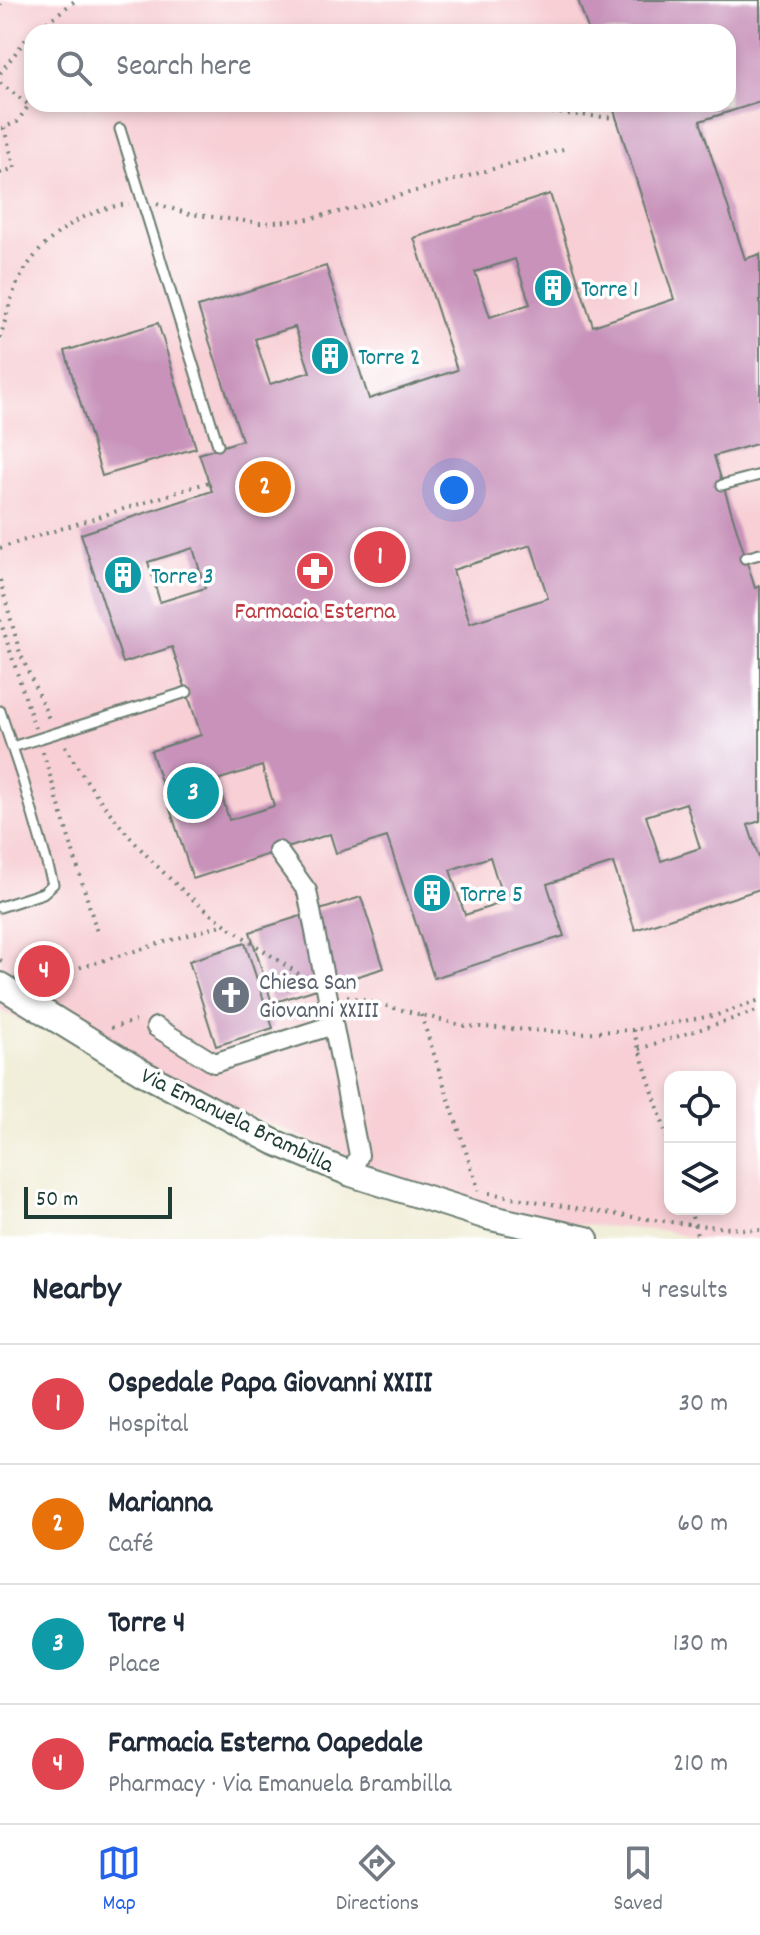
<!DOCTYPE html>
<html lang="en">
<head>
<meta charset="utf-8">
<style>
  :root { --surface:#fff; --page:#f6f6f7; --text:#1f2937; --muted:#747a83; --line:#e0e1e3; --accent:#2563eb }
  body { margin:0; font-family:Dekko,sans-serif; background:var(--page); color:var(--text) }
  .controls { position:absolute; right:24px; bottom:24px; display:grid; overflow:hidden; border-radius:16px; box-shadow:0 4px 12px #0003 }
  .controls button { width:72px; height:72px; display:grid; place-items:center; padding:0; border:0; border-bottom:2px solid var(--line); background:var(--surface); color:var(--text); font:40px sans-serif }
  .scale { position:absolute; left:24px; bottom:20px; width:148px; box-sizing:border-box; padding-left:8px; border:4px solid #1f3d34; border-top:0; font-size:22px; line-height:28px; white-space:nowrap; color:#1f3d34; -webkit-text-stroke:6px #fff; paint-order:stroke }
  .you { position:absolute; left:454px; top:490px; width:28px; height:28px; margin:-20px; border:6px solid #fff; border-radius:50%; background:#1a73e8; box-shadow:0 0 0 12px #1a73e833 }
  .badge { display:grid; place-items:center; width:52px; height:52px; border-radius:50%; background:var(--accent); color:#fff; font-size:26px; font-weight:700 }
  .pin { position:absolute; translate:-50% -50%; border:4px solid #fff; box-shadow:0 2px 8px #0006 }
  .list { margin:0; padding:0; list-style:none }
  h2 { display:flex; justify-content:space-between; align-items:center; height:104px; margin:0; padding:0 32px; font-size:34px }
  h2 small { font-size:26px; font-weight:400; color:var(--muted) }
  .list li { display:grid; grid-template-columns:52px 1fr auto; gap:24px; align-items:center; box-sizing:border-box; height:120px; padding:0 32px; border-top:2px solid var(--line) }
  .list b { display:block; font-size:30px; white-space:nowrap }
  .list p { margin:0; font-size:26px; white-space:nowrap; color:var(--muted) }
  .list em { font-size:26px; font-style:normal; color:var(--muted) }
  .icon { flex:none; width:44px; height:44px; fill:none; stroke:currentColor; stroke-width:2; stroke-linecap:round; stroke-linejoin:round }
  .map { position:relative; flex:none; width:760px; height:1239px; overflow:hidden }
  .search { position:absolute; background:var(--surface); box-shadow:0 4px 12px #0003; left:24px; right:24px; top:24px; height:88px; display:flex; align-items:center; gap:20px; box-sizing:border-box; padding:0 28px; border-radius:24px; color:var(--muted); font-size:30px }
  .sheet { height:584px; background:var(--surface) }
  nav { display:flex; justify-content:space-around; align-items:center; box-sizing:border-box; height:112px; border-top:2px solid var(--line); background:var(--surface); font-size:22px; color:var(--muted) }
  nav a { display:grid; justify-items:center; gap:4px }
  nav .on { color:var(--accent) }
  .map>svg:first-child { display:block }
  .built { fill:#f7cfd4; fill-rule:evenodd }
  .building { fill:#c892ba; fill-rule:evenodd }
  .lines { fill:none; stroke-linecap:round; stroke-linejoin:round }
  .service-casing { stroke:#687b6e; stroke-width:13 }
  .minor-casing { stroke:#687b6e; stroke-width:22 }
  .tertiary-casing { stroke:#687b6e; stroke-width:28 }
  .path { stroke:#687b6e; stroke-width:4; stroke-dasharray:2 6; stroke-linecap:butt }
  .service { stroke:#fff; stroke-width:9 }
  .minor { stroke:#fff; stroke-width:18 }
  .tertiary { stroke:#fff; stroke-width:24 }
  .labels { text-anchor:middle; stroke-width:7; stroke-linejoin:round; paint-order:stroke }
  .culture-label { font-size:24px; fill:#0d838f; stroke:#fff; text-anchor:start }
  .health-label { font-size:24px; fill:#be3a42; stroke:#fff }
  .worship-label { font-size:24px; fill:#5b616d; stroke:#fff; text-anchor:start }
  .street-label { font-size:24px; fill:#1f3d34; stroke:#fff }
</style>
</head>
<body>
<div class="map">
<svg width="760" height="1239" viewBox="0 0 760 1239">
  <rect width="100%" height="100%" fill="#fff"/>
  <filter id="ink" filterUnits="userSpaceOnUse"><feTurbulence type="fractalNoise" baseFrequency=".0125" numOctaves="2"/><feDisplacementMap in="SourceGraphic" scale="16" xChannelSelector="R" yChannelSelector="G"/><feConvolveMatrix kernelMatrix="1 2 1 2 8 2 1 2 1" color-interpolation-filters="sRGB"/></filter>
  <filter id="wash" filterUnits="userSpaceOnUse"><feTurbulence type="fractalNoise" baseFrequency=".006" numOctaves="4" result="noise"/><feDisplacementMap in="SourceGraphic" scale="32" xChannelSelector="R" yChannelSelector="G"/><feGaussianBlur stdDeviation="1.8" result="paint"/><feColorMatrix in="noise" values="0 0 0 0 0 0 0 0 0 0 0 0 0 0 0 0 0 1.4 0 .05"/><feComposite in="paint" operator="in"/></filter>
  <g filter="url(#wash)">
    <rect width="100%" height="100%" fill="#f1eed9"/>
    <path class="built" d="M 0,0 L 760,0 L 760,1239 L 694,1239 L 666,1231 L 557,1223 L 458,1202 L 0,1011 ZM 32,32 L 728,32 L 728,104 L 32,104 ZM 670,1077 L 730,1077 L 730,1209 L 670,1209 Z"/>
    <g id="blocks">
      <path class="building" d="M 578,0 L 760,0 L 760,102 L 700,121 L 745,259 L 760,254 L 760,443 L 714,456 L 755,588 L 760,586 L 760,821 L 748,825 L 760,861 L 760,889 L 635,930 L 613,863 L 547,884 L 564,936 L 434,978 L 387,837 L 336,853 L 330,834 L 193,879 L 151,751 L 201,735 L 172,647 L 123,663 L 81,534 L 212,491 L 199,454 L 242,440 L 198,307 L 326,266 L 369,399 L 457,370 L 414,238 L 550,194 L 593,326 L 674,299 L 612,104 L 728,104 L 728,32 L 589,32 ZM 515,259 L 530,304 L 490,317 L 475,272 ZM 295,327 L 310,372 L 270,384 L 255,339 ZM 531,545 L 548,598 L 470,623 L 453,570 ZM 193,548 L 205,588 L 160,602 L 148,562 ZM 262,766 L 274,806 L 229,820 L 217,780 ZM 686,803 L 700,848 L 661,861 L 646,816 ZM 490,857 L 504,902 L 465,915 L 450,870 Z
        M 158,323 L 196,448 L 102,476 L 65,351 Z
        M 361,897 L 384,968 L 272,1003 L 250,932 Z
        M 245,943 L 273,1028 L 216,1046 L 189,961 Z"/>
    </g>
  </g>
  <g filter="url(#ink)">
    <use href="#blocks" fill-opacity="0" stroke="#687b6e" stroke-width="2"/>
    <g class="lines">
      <defs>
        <path id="service" d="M 120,129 L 218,445
          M 722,485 L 760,475
          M 745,558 L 760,554
          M 0,711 L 23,780 L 53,884 L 43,893 L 0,907
          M 12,747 L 187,692"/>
        <path id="minor" d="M 278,851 L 307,891 L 359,1155 L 351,1174
          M 156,1027 L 214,1063 L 333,1025"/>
        <path id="tertiary" d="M 0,985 L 145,1074 L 274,1142 L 351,1174 L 487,1217 L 586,1239"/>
      </defs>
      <use href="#service" class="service-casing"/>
      <use href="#minor" class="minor-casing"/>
      <use href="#tertiary" class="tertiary-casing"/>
      <path class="path" d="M 0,5 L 4,0
        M 34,32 L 76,0
        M 0,73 L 27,38 L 32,34
        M 0,83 L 29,105 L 17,122 L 0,129
        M 544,112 L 616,118
        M 0,173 L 15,168 L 4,128
        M 157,204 L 189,214 L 260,223 L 304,220 L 356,208 L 563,149
        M 0,338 C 6,320 9,301 17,284 C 38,240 82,209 129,204
        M 0,548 L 209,482
        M 0,580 L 20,653 L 50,721
        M 0,620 L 35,728
        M 65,746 C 98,804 144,858 195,901 C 228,929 270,954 306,979
        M 43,752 L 98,935
        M 0,960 L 2,961
        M 47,987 L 44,982 L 46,975 L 58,974 L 225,924
        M 347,996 L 465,1026 L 579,1033 L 633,1030 L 717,1015 L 760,1000
        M 421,1015 L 479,1191
        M 111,1028 L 135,1021
        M 633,1030 L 670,1146
        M 639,1049 L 760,1010
        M 489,1193 C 579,1209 668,1225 760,1230
        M 690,1209 L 698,1239"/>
      <use href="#service" class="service"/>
      <use href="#minor" class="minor"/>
      <use href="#tertiary" class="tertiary"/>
    </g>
  </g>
  <defs>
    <symbol id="building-disc" viewBox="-11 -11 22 22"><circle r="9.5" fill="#0f9aa8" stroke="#fff"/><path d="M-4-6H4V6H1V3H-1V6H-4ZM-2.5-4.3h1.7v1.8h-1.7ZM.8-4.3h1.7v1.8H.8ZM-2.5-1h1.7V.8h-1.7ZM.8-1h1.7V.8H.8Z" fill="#fff"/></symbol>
    <symbol id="pharmacy-disc" viewBox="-11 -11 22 22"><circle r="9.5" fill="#e0444e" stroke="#fff"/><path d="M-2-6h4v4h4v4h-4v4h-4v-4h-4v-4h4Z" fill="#fff"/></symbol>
    <symbol id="church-disc" viewBox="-11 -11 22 22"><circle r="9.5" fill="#6b7280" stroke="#fff"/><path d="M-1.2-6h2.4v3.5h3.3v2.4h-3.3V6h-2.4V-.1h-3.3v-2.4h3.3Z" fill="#fff"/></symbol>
  </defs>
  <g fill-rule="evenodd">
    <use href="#building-disc" x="531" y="266" width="44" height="44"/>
    <use href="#building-disc" x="308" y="334" width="44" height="44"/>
    <use href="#pharmacy-disc" x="293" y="549" width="44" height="44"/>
    <use href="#building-disc" x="101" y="553" width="44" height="44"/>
    <use href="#building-disc" x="410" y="871" width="44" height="44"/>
    <use href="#church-disc" x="209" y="973" width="44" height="44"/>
  </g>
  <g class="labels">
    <g class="culture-label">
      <text x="581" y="296">Torre 1</text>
      <text x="358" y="364">Torre 2</text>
      <text x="151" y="583">Torre 3</text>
      <text x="460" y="901">Torre 5</text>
    </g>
    <g class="health-label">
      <text x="315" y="618">Farmacia Esterna</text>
    </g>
    <g class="worship-label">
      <text x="259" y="989">Chiesa San<tspan x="259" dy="28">Giovanni XXIII</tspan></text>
    </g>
    <g class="street-label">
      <text transform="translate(238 1119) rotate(26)" y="8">Via Emanuela Brambilla</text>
    </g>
  </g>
</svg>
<div class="controls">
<button><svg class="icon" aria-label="locate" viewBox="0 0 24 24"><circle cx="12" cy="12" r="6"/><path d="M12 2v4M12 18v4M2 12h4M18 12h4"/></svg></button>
<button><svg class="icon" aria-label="layers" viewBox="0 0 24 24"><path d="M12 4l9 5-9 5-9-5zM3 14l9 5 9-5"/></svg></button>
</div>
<div class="scale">50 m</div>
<div class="you"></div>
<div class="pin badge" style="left:380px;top:557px;background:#e0444e">1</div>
<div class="pin badge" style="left:265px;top:487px;background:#e8710a">2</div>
<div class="pin badge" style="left:193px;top:793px;background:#0f9aa8">3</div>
<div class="pin badge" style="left:44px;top:971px;background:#e0444e">4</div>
<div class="search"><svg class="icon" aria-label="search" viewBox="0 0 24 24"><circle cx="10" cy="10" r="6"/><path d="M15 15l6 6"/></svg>Search here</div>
</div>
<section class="sheet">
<h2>Nearby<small>4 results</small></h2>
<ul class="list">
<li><span class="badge" style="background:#e0444e">1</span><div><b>Ospedale Papa Giovanni XXIII</b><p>Hospital</p></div><em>30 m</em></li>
<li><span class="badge" style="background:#e8710a">2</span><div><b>Marianna</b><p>Café</p></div><em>60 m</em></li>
<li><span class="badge" style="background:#0f9aa8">3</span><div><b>Torre 4</b><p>Place</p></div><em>130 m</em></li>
<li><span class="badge" style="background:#e0444e">4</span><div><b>Farmacia Esterna Oapedale</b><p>Pharmacy · Via Emanuela Brambilla</p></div><em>210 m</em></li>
</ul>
</section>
<nav>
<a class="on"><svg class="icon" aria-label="map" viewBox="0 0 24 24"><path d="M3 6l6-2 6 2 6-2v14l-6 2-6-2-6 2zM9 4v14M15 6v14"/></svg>Map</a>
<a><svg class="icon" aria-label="directions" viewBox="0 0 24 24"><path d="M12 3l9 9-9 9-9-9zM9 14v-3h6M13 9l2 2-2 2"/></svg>Directions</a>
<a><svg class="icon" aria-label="saved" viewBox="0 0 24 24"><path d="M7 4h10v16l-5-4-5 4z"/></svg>Saved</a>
</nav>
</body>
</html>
